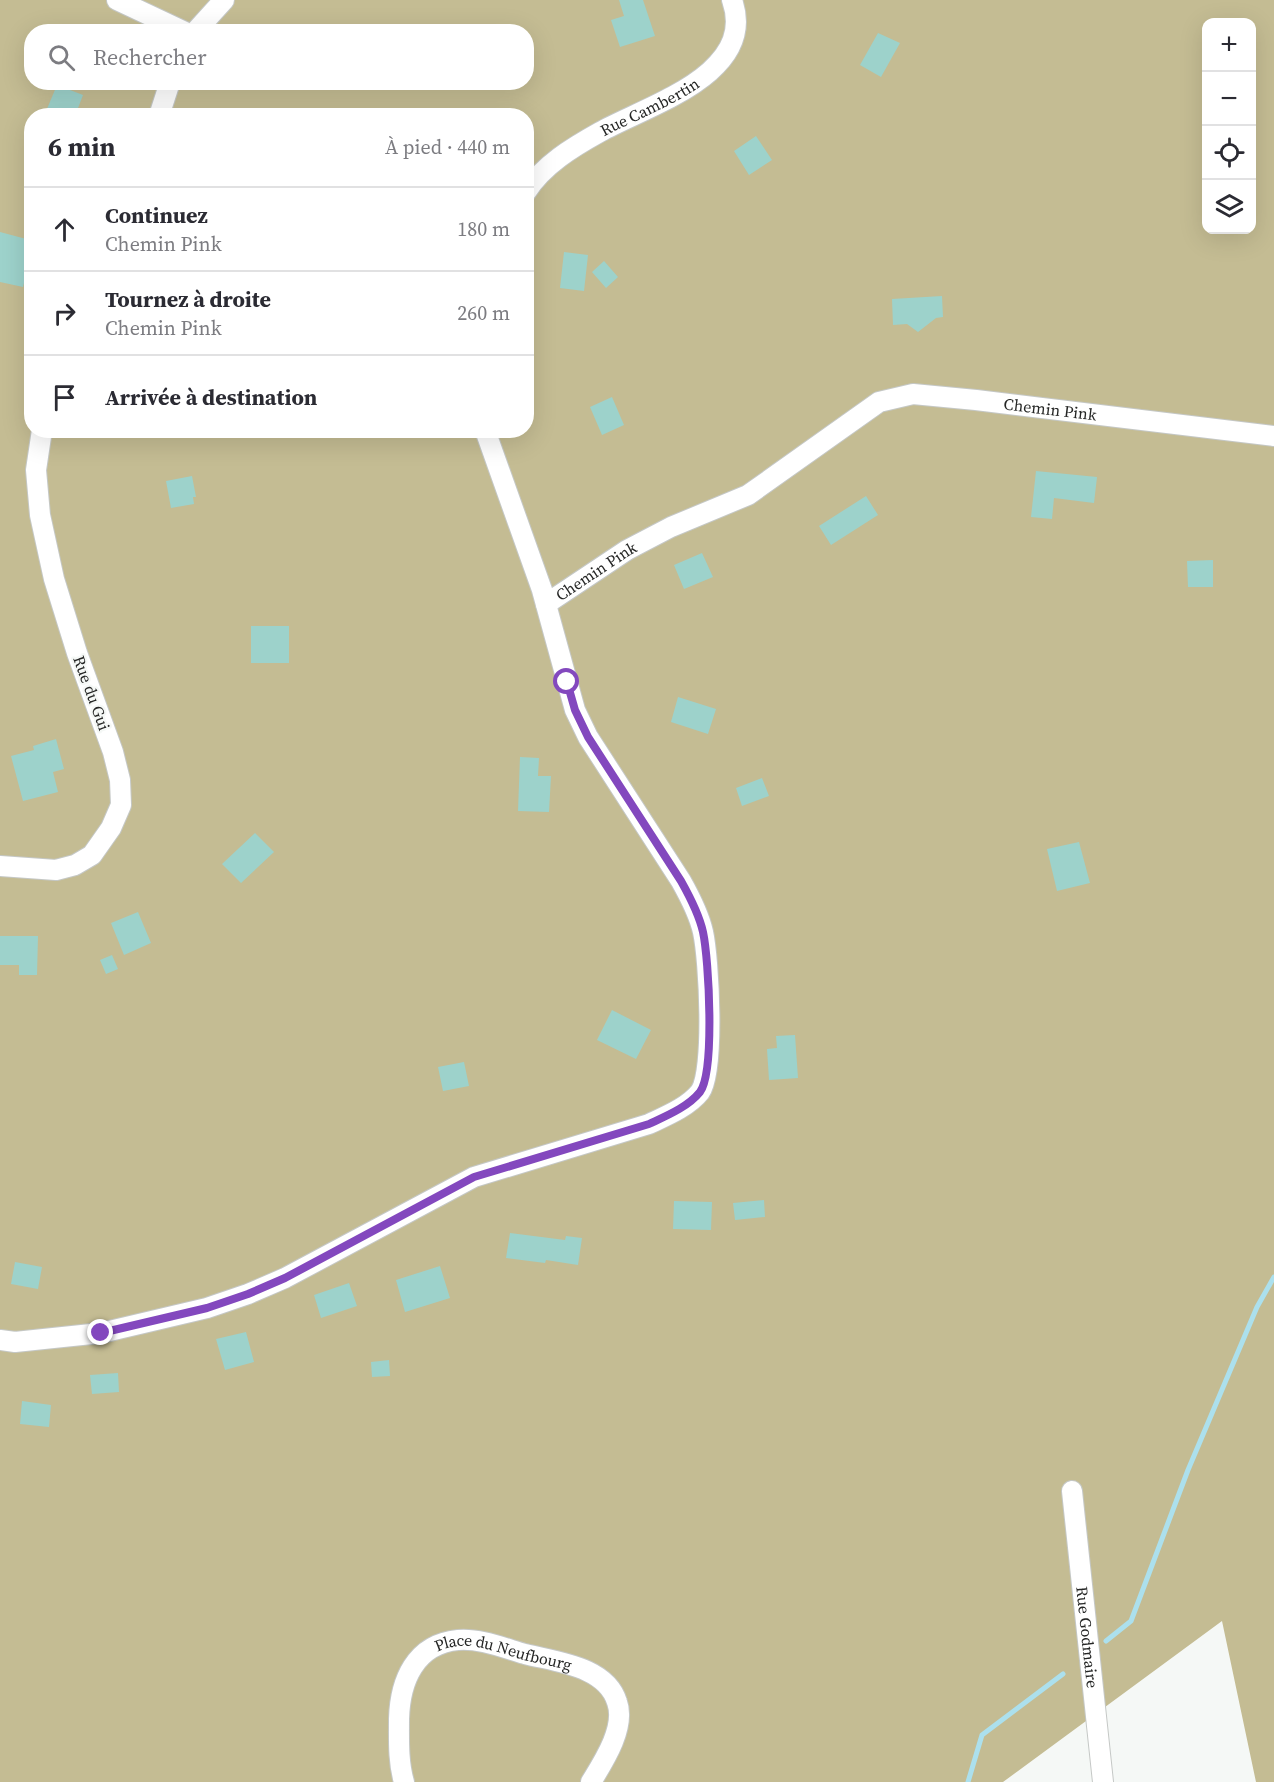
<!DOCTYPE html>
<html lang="fr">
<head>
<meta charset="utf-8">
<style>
  :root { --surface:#fff; --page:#f2f2f3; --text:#2b2b33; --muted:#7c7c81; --line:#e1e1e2 }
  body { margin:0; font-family:"Source Serif 4",serif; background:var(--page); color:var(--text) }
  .controls { position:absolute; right:18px; top:18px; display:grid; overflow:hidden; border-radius:12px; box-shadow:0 6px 24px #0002 }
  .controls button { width:54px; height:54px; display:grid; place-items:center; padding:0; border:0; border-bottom:2px solid var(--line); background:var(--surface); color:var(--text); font:30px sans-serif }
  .stop { position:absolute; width:18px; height:18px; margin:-14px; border:4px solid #8348be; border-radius:50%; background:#fff }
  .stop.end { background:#8348be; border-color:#fff; box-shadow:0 2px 6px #0008 }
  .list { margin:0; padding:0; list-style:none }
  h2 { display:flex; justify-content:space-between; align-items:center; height:78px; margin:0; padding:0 24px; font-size:26px }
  h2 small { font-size:20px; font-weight:400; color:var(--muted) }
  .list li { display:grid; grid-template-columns:39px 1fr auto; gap:18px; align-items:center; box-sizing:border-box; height:84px; padding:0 24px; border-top:2px solid var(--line) }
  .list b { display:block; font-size:22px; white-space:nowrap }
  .list p { margin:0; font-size:20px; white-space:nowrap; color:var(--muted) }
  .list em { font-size:20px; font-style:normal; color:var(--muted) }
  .icon { flex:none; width:33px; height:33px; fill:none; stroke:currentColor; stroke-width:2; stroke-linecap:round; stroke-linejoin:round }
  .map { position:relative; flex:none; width:1274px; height:1782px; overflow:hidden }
  .search { position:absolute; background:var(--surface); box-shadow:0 6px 24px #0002; left:24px; top:24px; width:510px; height:66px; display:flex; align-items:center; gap:15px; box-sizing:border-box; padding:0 21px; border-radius:24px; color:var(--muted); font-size:22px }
  .panel { position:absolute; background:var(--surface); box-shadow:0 6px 24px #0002; left:24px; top:108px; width:510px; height:330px; border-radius:24px }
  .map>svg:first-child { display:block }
  .forest { fill:#c4bc93; fill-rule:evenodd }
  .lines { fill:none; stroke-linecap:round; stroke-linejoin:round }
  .stream { stroke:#ace0ed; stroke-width:5 }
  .building { fill:#9dd2cb }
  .street-casing { stroke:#c5c8c6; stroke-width:22 }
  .street { stroke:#fff; stroke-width:20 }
  .route { stroke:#8348be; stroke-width:8 }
  .labels { text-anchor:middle; stroke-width:4.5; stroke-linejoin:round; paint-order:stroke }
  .street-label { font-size:16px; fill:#252625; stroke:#f5f8f6 }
</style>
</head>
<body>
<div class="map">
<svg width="1274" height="1782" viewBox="0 0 1274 1782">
  <rect width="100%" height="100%" fill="#f5f8f6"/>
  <path class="forest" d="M 0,0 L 1274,0 L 1274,1782 L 1256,1782 L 1222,1621 L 1003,1782 L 0,1782 ZM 1206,22 L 1252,22 L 1252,230 L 1206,230 ZM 32,32 L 526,32 L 526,82 L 32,82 ZM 32,116 L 526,116 L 526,430 L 32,430 Z"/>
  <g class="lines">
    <path class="stream" d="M 1106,1641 L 1131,1621 L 1188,1470 L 1257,1307 L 1274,1277
      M 968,1782 L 982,1735 L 1063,1674"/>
  </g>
  <path class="building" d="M 619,0 L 643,0 L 655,36 L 620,47 L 611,20 L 624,16 Z
    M 878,33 L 900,43 L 881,77 L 860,65 Z
    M 57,85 L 83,95 L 75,116 L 44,116 Z
    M 756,136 L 772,160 L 749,175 L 734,151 Z
    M 0,232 L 30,240 L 27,254 L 31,255 L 23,287 L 0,282 Z
    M 564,252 L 588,255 L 584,291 L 560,288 Z
    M 604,261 L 618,277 L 606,288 L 592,272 Z
    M 942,296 L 943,317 L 936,318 L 918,332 L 907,324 L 893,325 L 892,299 Z
    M 612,397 L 624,425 L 602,435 L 590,407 Z
    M 1036,471 L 1097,477 L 1094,503 L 1054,498 L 1052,519 L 1031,517 Z
    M 192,476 L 196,497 L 193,497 L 194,504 L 171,508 L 166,481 Z
    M 866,496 L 878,515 L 831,545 L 819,526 Z
    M 702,553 L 713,577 L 684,589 L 674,565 Z
    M 1213,560 L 1213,587 L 1188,587 L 1187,561 Z
    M 251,626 L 289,626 L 289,663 L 251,663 Z
    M 678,697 L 716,709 L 708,734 L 671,722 Z
    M 56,739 L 64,769 L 53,772 L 58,792 L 23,801 L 11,756 L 34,750 L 33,746 Z
    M 520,757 L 539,758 L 538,776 L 551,776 L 549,812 L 518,811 Z
    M 762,778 L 769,796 L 742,806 L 736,788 Z
    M 255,833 L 274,852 L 241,883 L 222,864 Z
    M 1079,842 L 1090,883 L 1057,891 L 1047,849 Z
    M 138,912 L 151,943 L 124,955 L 111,923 Z
    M 0,936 L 38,936 L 37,975 L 19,975 L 19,965 L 0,965 Z
    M 112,955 L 118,969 L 106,974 L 100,960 Z
    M 612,1010 L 651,1030 L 636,1059 L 597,1040 Z
    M 795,1035 L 798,1078 L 769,1080 L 767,1049 L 777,1048 L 776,1036 Z
    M 464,1062 L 469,1086 L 443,1091 L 438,1067 Z
    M 764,1200 L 765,1217 L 735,1220 L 733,1203 Z
    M 674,1201 L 712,1202 L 711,1230 L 673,1229 Z
    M 510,1233 L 565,1240 L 566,1236 L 582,1238 L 578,1265 L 546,1260 L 545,1263 L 506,1258 Z
    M 15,1262 L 42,1267 L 38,1289 L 11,1284 Z
    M 440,1266 L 450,1298 L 405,1312 L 396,1280 Z
    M 349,1283 L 357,1306 L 321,1318 L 314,1295 Z
    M 246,1332 L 254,1362 L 225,1370 L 216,1339 Z
    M 389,1360 L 390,1376 L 372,1377 L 371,1362 Z
    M 118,1373 L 119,1392 L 92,1394 L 90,1375 Z
    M 22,1401 L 51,1405 L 49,1427 L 20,1424 Z"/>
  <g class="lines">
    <defs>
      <g id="street">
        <path d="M 117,0 L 185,32"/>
        <path d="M 195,32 L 224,0"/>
        <path d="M 159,116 L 170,82"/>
        <path id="s1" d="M 526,192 C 543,165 573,147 600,132 C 648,105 758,74 732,0"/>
        <path id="s2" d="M 546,604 L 627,550 L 671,527 L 748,495 L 879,402 L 913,394 L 976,400 L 1274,436"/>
        <path d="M 0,866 L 56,870 L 75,865 L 92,855 L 111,828 L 121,805 L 120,780 L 113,752 L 77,653 L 54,579 L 40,515 L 36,470 L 42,430"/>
        <path d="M 0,1340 L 15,1342 L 101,1333 L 207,1308 L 248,1294 L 285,1278 L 474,1177 L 649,1124 C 666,1116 688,1107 700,1092 C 715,1071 709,959 703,932 C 699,914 690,897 681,881 L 588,737 L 575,710 L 542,590 L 485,430"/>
        <path id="s3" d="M 1072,1491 L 1103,1782"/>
        <path id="s4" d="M 404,1782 C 398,1762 399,1739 399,1719 C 400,1681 415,1644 458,1640 C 479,1638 504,1648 525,1654 C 556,1662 606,1666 617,1702 C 626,1727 604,1761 591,1782"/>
      </g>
    </defs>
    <use href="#street" class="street-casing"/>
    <use href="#street" class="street"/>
  </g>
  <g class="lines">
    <path class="route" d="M 101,1333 L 207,1308 L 248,1294 L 285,1278 L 474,1177 L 649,1124 C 666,1116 688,1107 700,1092 C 715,1071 709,960 703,932 C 699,914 690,897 681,881 L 588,737 L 575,710 L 567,682"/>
  </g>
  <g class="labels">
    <g class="street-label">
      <text dy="6" stroke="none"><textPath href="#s1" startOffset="152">Rue Cambertin</textPath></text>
      <text dy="6" stroke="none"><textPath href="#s2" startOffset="564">Chemin Pink</textPath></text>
      <text dy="6" stroke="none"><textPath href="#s2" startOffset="60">Chemin Pink</textPath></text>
      <text transform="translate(92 693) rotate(70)" y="6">Rue du Gui</text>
      <text dy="6" stroke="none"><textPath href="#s3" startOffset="147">Rue Godmaire</textPath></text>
      <text dy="6" stroke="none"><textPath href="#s4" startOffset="219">Place du Neufbourg</textPath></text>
    </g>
  </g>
</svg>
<div class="controls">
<button>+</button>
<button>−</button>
<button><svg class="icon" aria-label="locate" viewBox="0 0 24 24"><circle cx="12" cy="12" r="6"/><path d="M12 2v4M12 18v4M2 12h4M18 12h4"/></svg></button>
<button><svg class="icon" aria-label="layers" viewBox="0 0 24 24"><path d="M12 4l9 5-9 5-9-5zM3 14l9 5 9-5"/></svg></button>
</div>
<div class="stop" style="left:567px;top:682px"></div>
<div class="stop end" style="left:101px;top:1333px"></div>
<div class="search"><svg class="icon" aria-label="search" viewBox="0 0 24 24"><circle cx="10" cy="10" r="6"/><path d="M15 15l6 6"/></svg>Rechercher</div>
<section class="panel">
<h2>6 min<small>À pied · 440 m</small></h2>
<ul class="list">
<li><svg class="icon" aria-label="ahead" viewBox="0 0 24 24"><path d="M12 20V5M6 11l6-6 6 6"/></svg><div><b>Continuez</b><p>Chemin Pink</p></div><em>180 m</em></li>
<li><svg class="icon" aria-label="right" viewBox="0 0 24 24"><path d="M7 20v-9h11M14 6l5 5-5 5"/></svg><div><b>Tournez à droite</b><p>Chemin Pink</p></div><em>260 m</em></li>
<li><svg class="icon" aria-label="arrive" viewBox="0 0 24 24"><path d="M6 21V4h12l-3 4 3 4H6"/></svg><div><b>Arrivée à destination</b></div></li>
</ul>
</section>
</div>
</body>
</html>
